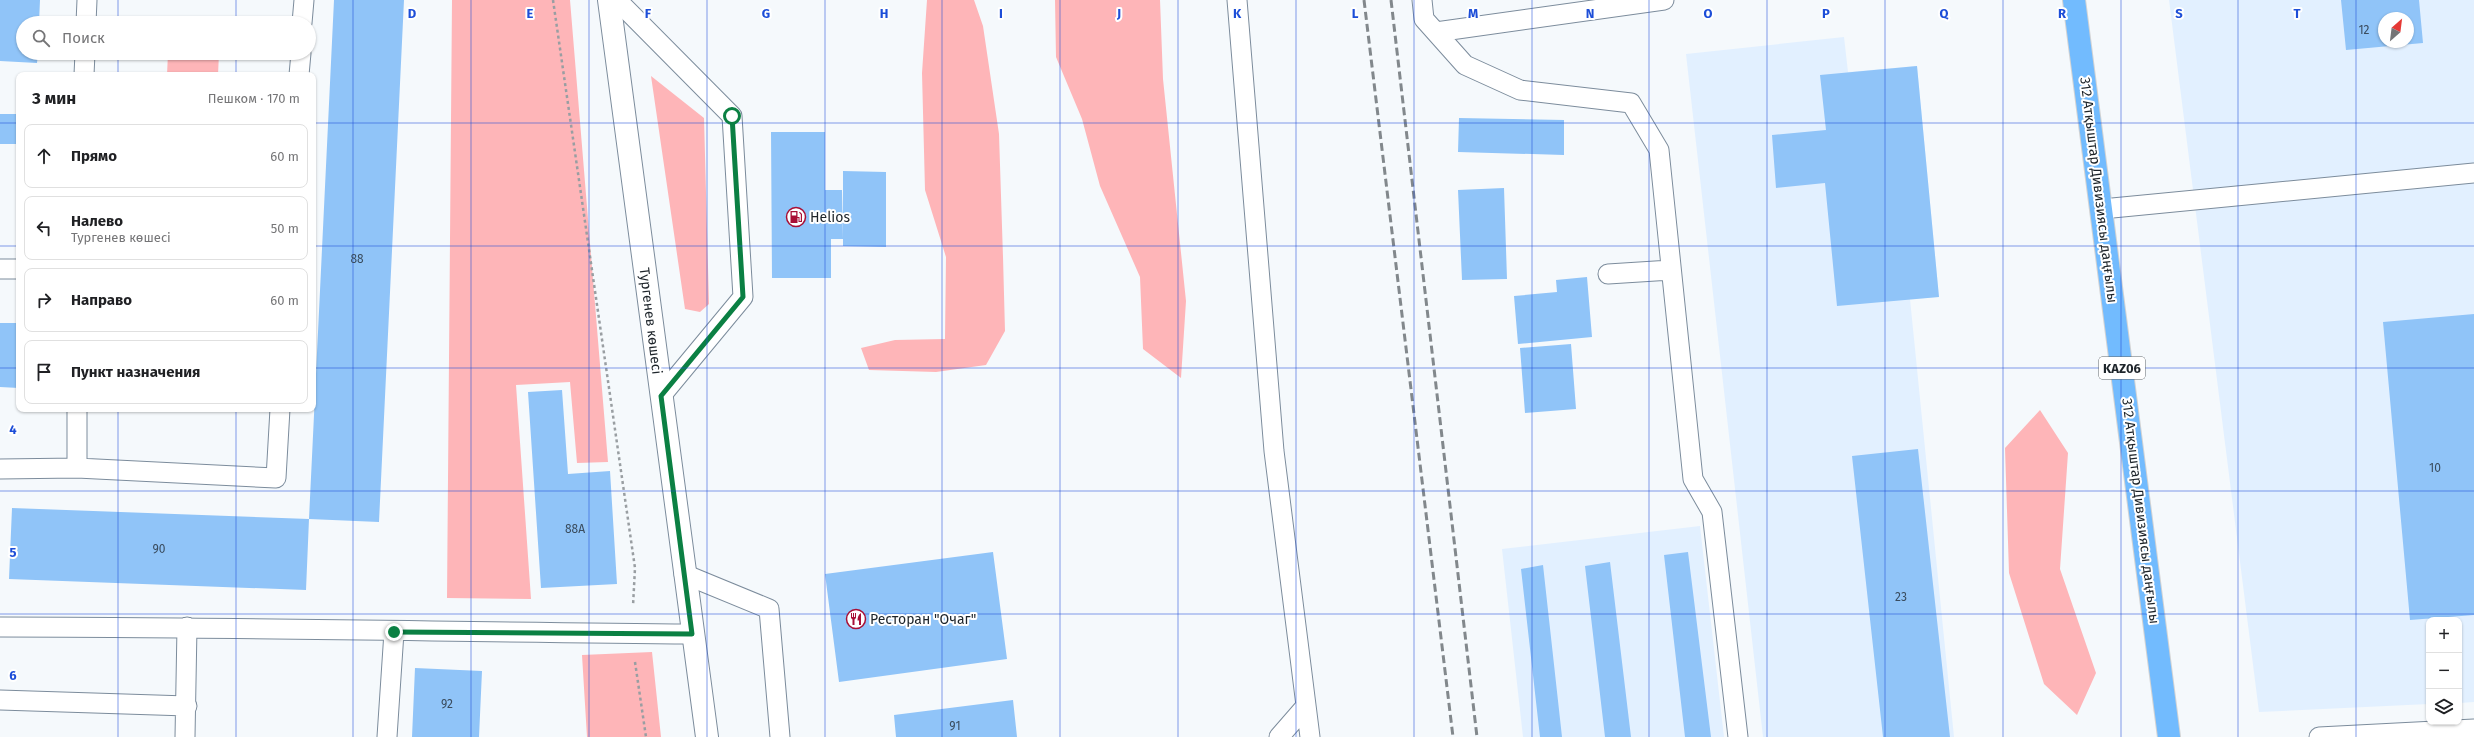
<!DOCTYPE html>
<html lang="ru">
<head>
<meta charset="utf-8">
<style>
  :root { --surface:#fff; --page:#f6f6f6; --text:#202124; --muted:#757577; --line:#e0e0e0 }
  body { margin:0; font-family:"Fira Sans",sans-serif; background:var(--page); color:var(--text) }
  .controls { position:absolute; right:12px; bottom:12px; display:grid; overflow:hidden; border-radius:8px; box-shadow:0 1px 3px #0004 }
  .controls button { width:36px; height:36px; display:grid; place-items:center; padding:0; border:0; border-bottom:1px solid var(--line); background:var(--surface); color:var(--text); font:20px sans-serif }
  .compass { position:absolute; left:2378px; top:12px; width:36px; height:36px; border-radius:50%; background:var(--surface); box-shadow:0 1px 3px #0004; rotate:28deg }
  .stop { position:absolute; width:12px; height:12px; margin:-9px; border:3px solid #0b8043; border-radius:50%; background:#fff }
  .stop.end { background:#0b8043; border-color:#fff; box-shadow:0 1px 4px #0008 }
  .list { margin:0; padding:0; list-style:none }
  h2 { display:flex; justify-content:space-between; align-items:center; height:52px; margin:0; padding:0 16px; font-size:17px }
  h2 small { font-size:13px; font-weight:400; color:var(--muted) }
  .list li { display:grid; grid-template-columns:26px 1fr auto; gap:12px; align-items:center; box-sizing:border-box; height:64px; margin:0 8px 8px; padding:0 8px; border:1px solid var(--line); border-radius:8px }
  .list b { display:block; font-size:15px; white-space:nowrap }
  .list p { margin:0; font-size:13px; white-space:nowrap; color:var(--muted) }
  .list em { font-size:13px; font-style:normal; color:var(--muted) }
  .icon { flex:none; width:22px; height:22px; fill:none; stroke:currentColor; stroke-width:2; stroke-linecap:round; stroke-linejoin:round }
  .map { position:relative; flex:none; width:2474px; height:737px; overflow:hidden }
  .search { position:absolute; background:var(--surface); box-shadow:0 1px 3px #0004; left:16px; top:16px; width:300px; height:44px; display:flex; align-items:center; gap:10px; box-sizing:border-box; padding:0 14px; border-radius:22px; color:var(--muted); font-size:15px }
  .panel { position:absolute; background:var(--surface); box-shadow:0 1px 3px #0004; left:16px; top:72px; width:300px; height:340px; border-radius:8px }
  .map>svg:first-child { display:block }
  .built { fill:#e2f0ff; fill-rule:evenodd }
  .green { fill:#feb5b8 }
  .building { fill:#90c4f8; fill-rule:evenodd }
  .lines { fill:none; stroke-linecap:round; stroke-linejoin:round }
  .service-casing { stroke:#7c8c9c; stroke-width:21 }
  .secondary-casing { stroke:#7c8c9c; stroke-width:24 }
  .trunk-casing { stroke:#d2d3d4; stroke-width:24 }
  .path { stroke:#999ea2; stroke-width:2.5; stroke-dasharray:3 3; stroke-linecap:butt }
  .service { stroke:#fff; stroke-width:19 }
  .secondary { stroke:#fff; stroke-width:22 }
  .trunk { stroke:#72bbfe; stroke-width:22 }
  .rail { stroke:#82888c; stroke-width:3; stroke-dasharray:8 4; stroke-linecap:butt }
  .route { stroke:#0b8043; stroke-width:5 }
  .grid { fill:none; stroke:#1d4ed8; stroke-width:1; stroke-opacity:0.55 }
  .labels { text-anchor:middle; stroke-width:4; stroke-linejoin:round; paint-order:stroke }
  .number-label { font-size:12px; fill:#3a4c5e }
  .shield { fill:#fff; stroke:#61666a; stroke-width:1 }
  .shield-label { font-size:13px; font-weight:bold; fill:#1d242a }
  .street-label { font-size:14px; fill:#1d242a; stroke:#fff }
  .poi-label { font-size:14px; fill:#1d242a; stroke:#fff; text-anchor:start }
  .grid-label { font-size:13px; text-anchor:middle; font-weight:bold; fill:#1d4ed8; stroke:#fff; stroke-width:4; stroke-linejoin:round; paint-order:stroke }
</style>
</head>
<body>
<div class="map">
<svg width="2474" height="737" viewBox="0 0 2474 737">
  <rect width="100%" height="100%" fill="#f5f9fc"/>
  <path class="built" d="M 2169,0 L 2474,0 L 2474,702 L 2459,703 L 2459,620 L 2429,620 L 2429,704 L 2259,712 ZM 2384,18 L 2408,18 L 2408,42 L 2384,42 Z
    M 1844,37 L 1848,72 L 1917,66 L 1939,297 L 1910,299 L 1954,737 L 1763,737 L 1686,54 Z
    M 1700,526 L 1724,737 L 1523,737 L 1502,549 Z"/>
  <path class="green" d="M 452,0 L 570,0 L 608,462 L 577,463 L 570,382 L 516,385 L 531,599 L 447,598 Z
    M 927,0 L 974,0 L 983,26 L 999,134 L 1003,257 L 1005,331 L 986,365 L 936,372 L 869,370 L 861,348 L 895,340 L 945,339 L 946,257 L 925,190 L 922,73 Z
    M 1055,0 L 1160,0 L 1163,79 L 1186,301 L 1181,378 L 1143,349 L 1140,277 L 1100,186 L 1082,119 L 1056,57 Z
    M 168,53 L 219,53 L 218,75 L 167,75 Z
    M 651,76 L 704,118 L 709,304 L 700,312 L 685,309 Z
    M 2040,410 L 2068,453 L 2060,569 L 2096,673 L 2077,715 L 2044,684 L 2009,573 L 2005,448 Z
    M 652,652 L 661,737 L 587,737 L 582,655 Z"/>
  <path class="building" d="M 0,0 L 40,0 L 39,23 L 23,23 L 23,53 L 38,53 L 37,63 L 0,61 Z
    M 334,0 L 404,0 L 379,522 L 309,519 Z
    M 2341,0 L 2419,0 L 2423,43 L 2346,50 ZM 2384,18 L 2408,18 L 2408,42 L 2384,42 Z
    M 1917,66 L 1939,297 L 1837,306 L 1825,183 L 1776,188 L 1772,135 L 1826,130 L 1820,75 Z
    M 0,114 L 19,114 L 19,144 L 0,144 Z
    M 1459,118 L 1564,120 L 1564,155 L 1458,152 Z
    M 771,132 L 825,132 L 825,190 L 842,190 L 843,239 L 831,239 L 831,278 L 772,278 Z
    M 843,171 L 886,172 L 886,247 L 843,246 Z
    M 1504,188 L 1507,279 L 1462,280 L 1458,190 Z
    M 1587,277 L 1592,337 L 1518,344 L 1514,296 L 1557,292 L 1556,280 Z
    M 2474,314 L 2474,615 L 2410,620 L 2383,322 Z
    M 0,323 L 19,323 L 19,388 L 0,387 Z
    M 1571,344 L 1576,409 L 1525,413 L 1520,348 Z
    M 562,390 L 568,474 L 610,471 L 617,584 L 541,588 L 528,392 Z
    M 1918,449 L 1950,737 L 1883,737 L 1852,456 Z
    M 12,508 L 309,519 L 306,590 L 9,579 Z
    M 993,552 L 1007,659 L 839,682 L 825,574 Z
    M 1688,552 L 1711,737 L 1685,737 L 1664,555 Z
    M 1610,562 L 1631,737 L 1605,737 L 1585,566 Z
    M 1543,565 L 1562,737 L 1540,737 L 1521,569 Z
    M 415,668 L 482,671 L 479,737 L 412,737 Z
    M 1013,700 L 1017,737 L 896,737 L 894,715 Z"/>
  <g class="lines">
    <defs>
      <path id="service" d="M 617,0 L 732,116 L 743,297 L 661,396
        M 1237,0 L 1274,451 L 1310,737
        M 1422,0 L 1424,19 L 1465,65 L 1520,90 L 1631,103 L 1659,150 L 1693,479 L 1712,512 L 1738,737
        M 86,23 L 87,0
        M 302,23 L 304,0
        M 1436,32 L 1664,0
        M 84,75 L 85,53
        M 299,75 L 301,53
        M 2102,209 L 2474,173
        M 0,269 L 19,269
        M 1608,274 L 1671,270
        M 77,468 L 276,478 L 280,409
        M 0,469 L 77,468 L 77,409
        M 684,574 L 769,609 L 780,737
        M 0,627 C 231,627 461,632 692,634
        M 0,700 L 187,706
        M 185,737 L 187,627
        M 387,737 L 394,632
        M 1279,737 L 1306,706
        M 2319,737 L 2474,729"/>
      <path id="secondary" d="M 609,0 L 707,737"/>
      <path id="trunk" d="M 2074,0 L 2169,737"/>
    </defs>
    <use href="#service" class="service-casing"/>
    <use href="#secondary" class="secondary-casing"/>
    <use href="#trunk" class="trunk-casing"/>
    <path class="path" d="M 553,0 L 635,568 L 633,606
      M 635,662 L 646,737"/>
    <use href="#service" class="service"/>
    <use href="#secondary" class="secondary"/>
    <use href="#trunk" class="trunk"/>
    <path class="rail" d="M 1364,0 L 1453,737
      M 1391,0 L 1477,737"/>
  </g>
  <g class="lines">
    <path class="route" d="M 394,632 L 692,634 L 661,396 L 743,297 L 732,116"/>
  </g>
  <path class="grid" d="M 118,0 L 118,23M 236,0 L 236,23M 353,0 L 353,737M 471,0 L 471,737M 589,0 L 589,737M 707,0 L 707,737M 825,0 L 825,737M 942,0 L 942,737M 1060,0 L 1060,737M 1178,0 L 1178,737M 1296,0 L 1296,737M 1414,0 L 1414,737M 1532,0 L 1532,737M 1649,0 L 1649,737M 1767,0 L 1767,737M 1885,0 L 1885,737M 2003,0 L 2003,737M 2121,0 L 2121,737M 2238,0 L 2238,737M 2356,0 L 2356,737M 118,53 L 118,75M 236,53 L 236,75M 0,123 L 19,123M 313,123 L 2474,123M 0,246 L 19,246M 313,246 L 2474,246M 0,368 L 19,368M 313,368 L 2474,368M 118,409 L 118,737M 236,409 L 236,737M 0,491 L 2474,491M 0,614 L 2474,614"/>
  <defs>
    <symbol id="fuel-ring" viewBox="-11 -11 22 22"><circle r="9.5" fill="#fff" stroke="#a80f36" stroke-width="1.5"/><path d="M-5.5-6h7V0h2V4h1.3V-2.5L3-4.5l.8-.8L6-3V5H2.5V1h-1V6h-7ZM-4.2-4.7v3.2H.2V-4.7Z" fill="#a80f36"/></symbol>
    <symbol id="restaurant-ring" viewBox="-11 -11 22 22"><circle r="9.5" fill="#fff" stroke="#a80f36" stroke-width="1.5"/><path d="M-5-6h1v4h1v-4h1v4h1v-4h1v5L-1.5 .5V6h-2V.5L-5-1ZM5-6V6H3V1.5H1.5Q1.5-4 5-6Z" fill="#a80f36"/></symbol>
  </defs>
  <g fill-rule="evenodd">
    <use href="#fuel-ring" x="785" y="206" width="22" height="22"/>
    <use href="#restaurant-ring" x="845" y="608" width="22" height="22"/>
  </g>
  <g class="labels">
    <g class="number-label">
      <text x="2364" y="34">12</text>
      <text x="357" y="263">88</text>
      <text x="2435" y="472">10</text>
      <text x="575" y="533">88А</text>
      <text x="159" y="553">90</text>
      <text x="1901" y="601">23</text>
      <text x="447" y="708">92</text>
      <text x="955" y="730">91</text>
    </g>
    <rect class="shield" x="2099" y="357" width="46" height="22" rx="3"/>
    <g class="shield-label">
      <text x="2122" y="373">KАZ06</text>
    </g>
    <g class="street-label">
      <text transform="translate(2099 190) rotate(83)" y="5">312 Атқыштар Дивизиясы даңғылы</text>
      <text transform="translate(651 321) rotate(83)" y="5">Тургенев көшесі</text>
      <text transform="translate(2141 511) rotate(83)" y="5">312 Атқыштар Дивизиясы даңғылы</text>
    </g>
    <g class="poi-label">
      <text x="810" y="222">Helios</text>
      <text x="870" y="624">Ресторан "Очаг"</text>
    </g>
  </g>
  <g class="grid-label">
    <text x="412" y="18">D</text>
    <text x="530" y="18">E</text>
    <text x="648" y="18">F</text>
    <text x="766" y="18">G</text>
    <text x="884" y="18">H</text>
    <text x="1001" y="18">I</text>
    <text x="1119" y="18">J</text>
    <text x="1237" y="18">K</text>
    <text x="1355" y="18">L</text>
    <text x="1473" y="18">M</text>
    <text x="1590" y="18">N</text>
    <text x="1708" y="18">O</text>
    <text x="1826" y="18">P</text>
    <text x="1944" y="18">Q</text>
    <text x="2062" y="18">R</text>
    <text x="2179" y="18">S</text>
    <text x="2297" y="18">T</text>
    <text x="13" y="434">4</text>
    <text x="13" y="557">5</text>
    <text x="13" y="680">6</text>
  </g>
</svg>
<div class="controls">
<button>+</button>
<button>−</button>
<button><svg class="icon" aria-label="layers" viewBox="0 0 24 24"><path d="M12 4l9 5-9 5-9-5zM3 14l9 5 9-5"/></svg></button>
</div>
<svg class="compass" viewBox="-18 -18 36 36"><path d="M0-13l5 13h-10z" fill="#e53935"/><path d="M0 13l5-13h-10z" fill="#757577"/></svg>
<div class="stop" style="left:732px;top:116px"></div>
<div class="stop end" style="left:394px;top:632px"></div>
<div class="search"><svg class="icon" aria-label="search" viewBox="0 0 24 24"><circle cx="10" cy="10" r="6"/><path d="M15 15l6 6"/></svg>Поиск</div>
<section class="panel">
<h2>3 мин<small>Пешком · 170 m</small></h2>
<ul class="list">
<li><svg class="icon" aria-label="ahead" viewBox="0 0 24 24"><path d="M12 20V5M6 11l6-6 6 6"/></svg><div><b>Прямо</b></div><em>60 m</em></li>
<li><svg class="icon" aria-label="left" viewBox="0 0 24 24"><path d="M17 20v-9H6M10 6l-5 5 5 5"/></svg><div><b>Налево</b><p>Тургенев көшесі</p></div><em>50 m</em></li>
<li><svg class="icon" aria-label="right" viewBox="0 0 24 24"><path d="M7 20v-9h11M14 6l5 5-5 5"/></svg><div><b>Направо</b></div><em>60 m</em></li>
<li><svg class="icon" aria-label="arrive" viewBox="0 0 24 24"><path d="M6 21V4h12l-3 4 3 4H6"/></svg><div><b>Пункт назначения</b></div></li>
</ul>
</section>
</div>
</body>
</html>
